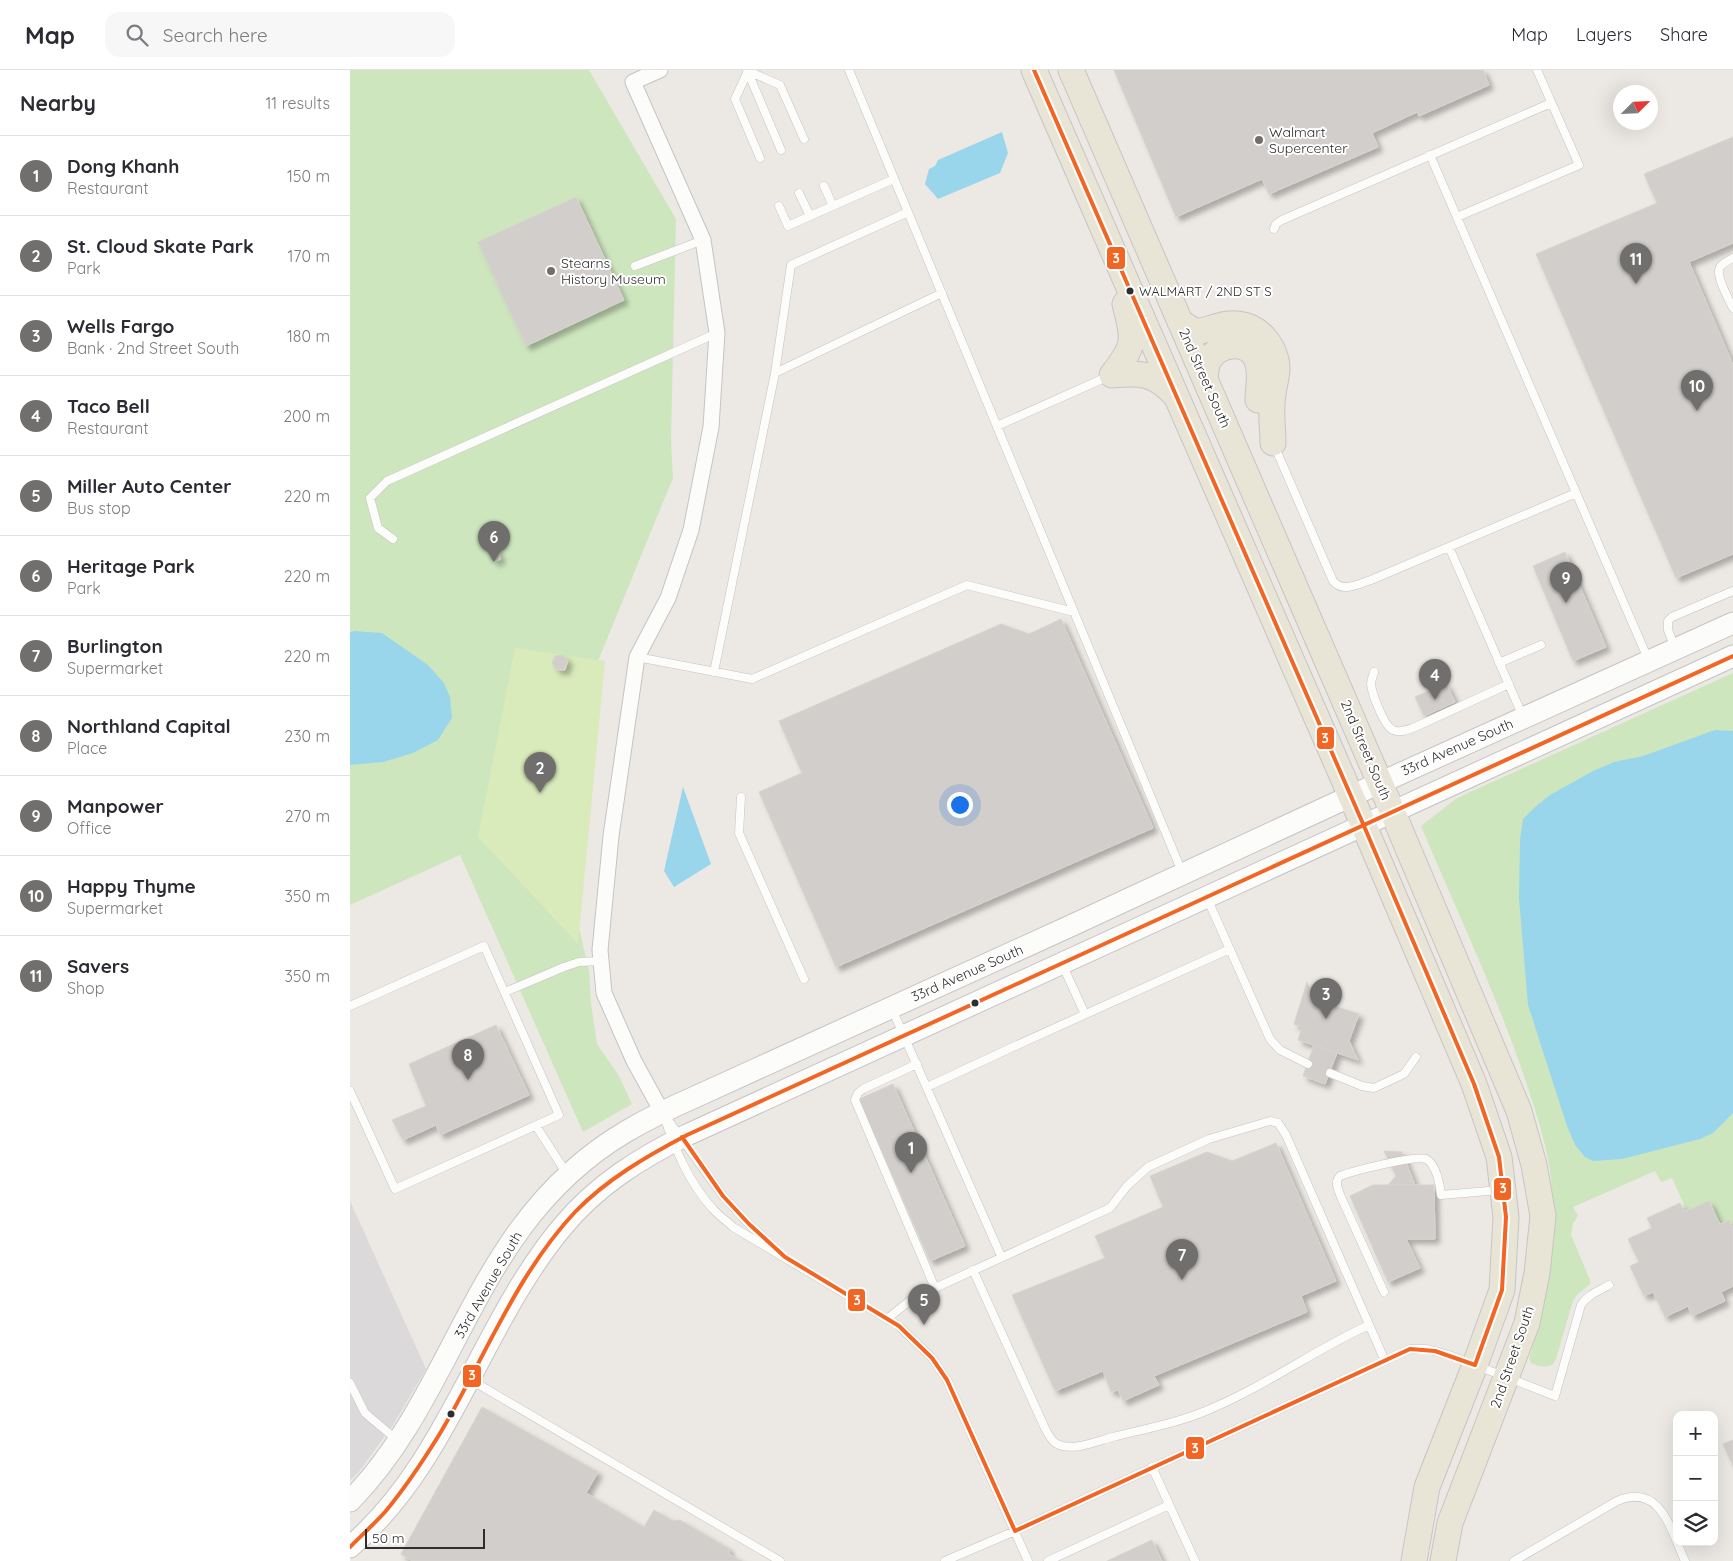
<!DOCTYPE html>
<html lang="en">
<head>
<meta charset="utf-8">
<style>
  :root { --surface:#fff; --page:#f7f7f7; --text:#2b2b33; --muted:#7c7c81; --line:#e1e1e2; --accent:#706f6e }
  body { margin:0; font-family:Quicksand,sans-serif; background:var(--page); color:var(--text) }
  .controls { position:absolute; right:15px; bottom:15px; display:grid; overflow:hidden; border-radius:10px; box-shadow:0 5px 20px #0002 }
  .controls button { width:45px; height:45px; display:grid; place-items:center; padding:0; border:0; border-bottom:1px solid var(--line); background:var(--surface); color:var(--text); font:25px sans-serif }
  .compass { position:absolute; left:1263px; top:15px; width:45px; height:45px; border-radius:50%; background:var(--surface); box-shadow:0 5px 20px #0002; rotate:66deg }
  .scale { position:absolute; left:15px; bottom:12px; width:120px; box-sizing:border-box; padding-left:5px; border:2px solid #2e2e2e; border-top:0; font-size:14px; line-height:18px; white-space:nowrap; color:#2e2e2e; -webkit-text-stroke:4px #fff; paint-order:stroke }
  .you { position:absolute; left:609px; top:734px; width:18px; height:18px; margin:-12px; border:4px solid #fff; border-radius:50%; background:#1a73e8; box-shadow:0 0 0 8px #1a73e833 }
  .badge { display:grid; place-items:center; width:32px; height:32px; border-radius:50%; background:var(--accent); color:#fff; font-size:16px; font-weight:700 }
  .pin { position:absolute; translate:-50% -41px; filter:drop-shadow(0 1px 2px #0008) }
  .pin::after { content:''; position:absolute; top:26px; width:18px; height:15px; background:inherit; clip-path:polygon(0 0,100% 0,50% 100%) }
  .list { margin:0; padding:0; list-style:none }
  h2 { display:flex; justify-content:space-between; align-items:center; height:65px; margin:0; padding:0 20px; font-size:21px }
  h2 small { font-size:16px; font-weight:400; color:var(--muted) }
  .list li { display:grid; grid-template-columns:32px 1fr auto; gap:15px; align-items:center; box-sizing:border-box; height:80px; padding:0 20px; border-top:1px solid var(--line) }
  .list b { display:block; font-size:19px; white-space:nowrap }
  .list p { margin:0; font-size:16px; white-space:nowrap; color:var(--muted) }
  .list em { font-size:16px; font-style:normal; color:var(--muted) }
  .icon { flex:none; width:28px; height:28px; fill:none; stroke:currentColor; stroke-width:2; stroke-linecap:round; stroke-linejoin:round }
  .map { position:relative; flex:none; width:1383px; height:1491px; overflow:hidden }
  header { display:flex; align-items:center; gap:30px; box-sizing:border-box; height:70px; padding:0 25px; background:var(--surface); border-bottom:1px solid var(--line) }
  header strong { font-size:24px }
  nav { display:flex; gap:28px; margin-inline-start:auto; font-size:18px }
  .search { width:350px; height:45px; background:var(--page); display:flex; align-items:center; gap:12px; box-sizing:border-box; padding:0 18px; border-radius:15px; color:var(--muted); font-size:19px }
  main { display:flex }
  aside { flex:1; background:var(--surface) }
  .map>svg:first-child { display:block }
  .industrial { fill:#dcd9db }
  .green { fill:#cee6be }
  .pitch { fill:#d9eabb }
  .water { fill:#99d6ec }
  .building { fill:#d1cecb; stroke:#d7d4d0; filter:url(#shadow) }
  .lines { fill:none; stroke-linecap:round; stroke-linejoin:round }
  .lane-casing { stroke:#c5c4c5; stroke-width:9 }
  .street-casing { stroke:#c5c4c5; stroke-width:17 }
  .secondary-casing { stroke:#c5c4c5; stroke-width:23 }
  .primary-casing { stroke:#c6c5c4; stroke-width:27 }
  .lane { stroke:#fcfcfb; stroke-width:8 }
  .street { stroke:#fcfcfb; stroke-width:15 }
  .secondary { stroke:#fcfcfb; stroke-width:21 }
  .primary { stroke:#e8e4d6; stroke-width:25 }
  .bus-1-casing { stroke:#fff; stroke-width:8 }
  .bus-1 { stroke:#f26522; stroke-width:4 }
  .poi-dot { fill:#706f6e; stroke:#fff; stroke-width:2 }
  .bus-dot { fill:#2e2e2e; stroke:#fff; stroke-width:2 }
  .labels { text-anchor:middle; stroke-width:4; stroke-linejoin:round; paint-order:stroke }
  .bus-label { font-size:13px; fill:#2e2e2e; stroke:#fff; text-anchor:start }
  .poi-label { font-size:14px; fill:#2e2e2e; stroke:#fff; text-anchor:start }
  .street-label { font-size:14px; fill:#2e2e2e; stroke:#fff }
  .line-badge { stroke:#fff; stroke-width:2 }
  .badge-label { font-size:14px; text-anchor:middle; font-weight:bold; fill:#fff }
</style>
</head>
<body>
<header>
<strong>Map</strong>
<div class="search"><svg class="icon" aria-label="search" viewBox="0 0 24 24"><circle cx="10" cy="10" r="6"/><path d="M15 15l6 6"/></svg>Search here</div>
<nav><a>Map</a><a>Layers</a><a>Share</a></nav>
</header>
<main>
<aside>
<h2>Nearby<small>11 results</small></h2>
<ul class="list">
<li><span class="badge">1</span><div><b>Dong Khanh</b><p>Restaurant</p></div><em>150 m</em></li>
<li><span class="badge">2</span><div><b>St. Cloud Skate Park</b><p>Park</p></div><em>170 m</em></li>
<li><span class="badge">3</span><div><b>Wells Fargo</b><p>Bank · 2nd Street South</p></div><em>180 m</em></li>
<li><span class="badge">4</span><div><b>Taco Bell</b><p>Restaurant</p></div><em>200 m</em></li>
<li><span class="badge">5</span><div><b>Miller Auto Center</b><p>Bus stop</p></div><em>220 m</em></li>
<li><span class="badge">6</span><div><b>Heritage Park</b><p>Park</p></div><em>220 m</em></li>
<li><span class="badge">7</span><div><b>Burlington</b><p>Supermarket</p></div><em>220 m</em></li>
<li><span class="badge">8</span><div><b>Northland Capital</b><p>Place</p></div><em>230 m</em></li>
<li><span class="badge">9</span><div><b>Manpower</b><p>Office</p></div><em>270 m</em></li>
<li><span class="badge">10</span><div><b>Happy Thyme</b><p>Supermarket</p></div><em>350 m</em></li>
<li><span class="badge">11</span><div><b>Savers</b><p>Shop</p></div><em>350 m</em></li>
</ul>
</aside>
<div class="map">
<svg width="1383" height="1491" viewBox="0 0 1383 1491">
  <defs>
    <filter id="shadow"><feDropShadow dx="4.5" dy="4.5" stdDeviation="2.5" flood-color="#0004"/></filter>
  </defs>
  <rect width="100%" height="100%" fill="#ece8e4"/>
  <path class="industrial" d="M 0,1131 L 76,1299 L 43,1355 L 8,1403 L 0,1410 Z"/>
  <path class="green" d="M 0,0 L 239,0 L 326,149 L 321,370 L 323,408 L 230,635 L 217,805 L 239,901 L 241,933 L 247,974 L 269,1006 L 282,1034 L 233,1062 L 110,785 L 0,835 Z
    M 1383,603 L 1383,1158 L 1379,1150 L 1370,1154 L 1359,1131 L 1337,1141 L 1322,1108 L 1311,1112 L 1305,1101 L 1223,1137 L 1228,1146 L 1223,1153 L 1221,1165 L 1240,1210 L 1240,1214 L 1227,1225 L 1223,1231 L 1206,1289 L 1203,1294 C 1195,1298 1189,1297 1181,1293 L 1179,1289 C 1197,1230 1207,1172 1201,1110 C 1198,1078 1187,1046 1177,1015 C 1148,927 1107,842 1071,756 L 1107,728 Z"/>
  <path class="pitch" d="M 165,578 L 255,591 L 228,874 L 128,767 Z"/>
  <path class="water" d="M 652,62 L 658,83 L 650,103 L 588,129 L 575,114 L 579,99 L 585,96 L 588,90 Z
    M 5,561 L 32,563 L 78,595 L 94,613 L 100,627 L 102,648 L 88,670 L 63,683 L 33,692 L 0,695 L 0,562 Z
    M 1365,660 L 1383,661 L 1383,1043 L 1363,1063 L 1350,1069 L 1272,1089 L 1243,1091 L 1235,1087 L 1225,1075 L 1217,1056 L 1178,935 L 1169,829 L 1170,769 L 1173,749 L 1184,738 L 1200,725 L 1243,701 L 1264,692 L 1293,686 Z
    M 333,717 L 361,794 L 324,817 L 314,801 Z"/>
  <path class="building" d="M 764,0 L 1133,0 L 1139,15 L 1069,46 L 1067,42 L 1022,63 L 1028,77 L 919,124 L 912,109 L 826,147 Z
    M 1383,67 L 1383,173 L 1339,192 L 1383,295 L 1383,484 L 1326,508 L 1186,184 L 1307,133 L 1294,104 Z
    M 226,127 L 274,230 L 176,276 L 128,172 Z
    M 147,479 L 151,489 L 144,492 L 140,482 Z
    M 1215,482 L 1256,577 L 1223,591 L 1183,496 Z
    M 711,549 L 803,758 L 486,897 L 409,722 L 452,703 L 429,651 L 651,554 L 679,564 Z
    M 213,585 L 218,591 L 215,600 L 207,600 L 202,593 L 205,586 Z
    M 1096,613 L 1105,632 L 1074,646 L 1065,627 Z
    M 957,912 L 965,930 L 1009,944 L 999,971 L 1008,990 L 948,970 L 952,957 L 944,954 Z
    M 146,955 L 179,1025 L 90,1065 L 86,1055 L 53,1070 L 42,1050 L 76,1036 L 59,994 Z
    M 964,975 L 987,983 L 975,1014 L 953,1006 Z
    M 543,1014 L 615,1176 L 580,1191 L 509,1029 Z
    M 926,1073 L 986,1211 L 951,1226 L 957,1242 L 804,1306 L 809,1315 L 773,1331 L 768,1320 L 761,1322 L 753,1301 L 705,1321 L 662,1225 L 755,1188 L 745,1166 L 813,1137 L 800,1106 L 857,1082 L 882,1091 Z
    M 1034,1081 L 1052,1082 L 1065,1115 L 1038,1115 L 1046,1106 Z
    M 1023,1115 L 1084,1115 L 1085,1169 L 1056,1169 L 1070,1198 L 1038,1212 L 1000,1126 Z
    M 1359,1131 L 1370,1154 L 1379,1150 L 1383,1158 L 1383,1216 L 1371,1222 L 1375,1231 L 1342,1246 L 1338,1236 L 1315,1247 L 1303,1222 L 1294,1226 L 1280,1196 L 1289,1192 L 1278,1169 L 1302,1158 L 1297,1148 L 1330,1133 L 1334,1142 Z
    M 132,1337 L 248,1402 L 236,1423 L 294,1457 L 304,1440 L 323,1451 L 330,1450 L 378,1478 L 380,1485 L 392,1491 L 63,1491 L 51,1484 Z
    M 1383,1370 L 1383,1396 L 1373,1374 Z
    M 802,1470 L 812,1491 L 757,1491 Z"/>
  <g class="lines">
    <defs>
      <path id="lane" d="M 397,0 L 431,80
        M 499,0 L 832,802
        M 1080,85 L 1298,589
        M 410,88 L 385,29 L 398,1 L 430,15 L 454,69
        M 474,116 L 483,136
        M 449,123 L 460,146 L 544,109
        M 429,136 L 438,156 L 460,146
        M 1107,147 L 1229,95 L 1187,0
        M 924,159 L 926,154 L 932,150 L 1201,33
        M 1383,188 C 1379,190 1373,193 1370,197 C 1365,205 1379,230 1383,238
        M 285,196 L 353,170
        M 425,303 L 441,195 L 558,142
        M 647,356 L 759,306
        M 924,375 L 983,511 C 993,523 1008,514 1021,510 L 1226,423
        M 43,469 L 28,458 L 20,428 L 37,411 L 367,263
        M 1099,477 L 1173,647
        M 1325,578 L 1318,560 L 1318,551 L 1322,547 L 1383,521
        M 287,587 L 402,609 L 617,515 L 724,542
        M 1149,593 L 1191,575
        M 364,602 L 425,303 L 592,223
        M 1024,602 C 1023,606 1021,609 1021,614 C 1022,624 1034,656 1043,660 C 1049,663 1057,660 1063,658 L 1159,614
        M 391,727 L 389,763 L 454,909
        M 857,828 L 920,969 L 930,980 L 958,994
        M 712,894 L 735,944
        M 155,922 L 214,897 L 229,892 L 251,891
        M 0,936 L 134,876 L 209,1045 L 45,1119 L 0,1021
        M 542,939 L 651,1186
        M 567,994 L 513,1019 L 508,1023 L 505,1030 L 585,1218
        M 980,1003 L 1012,1016 L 1024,1018 L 1054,1004 L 1066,987
        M 577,1017 L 665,976 L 880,879
        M 313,1044 C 325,1078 338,1112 363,1139 C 369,1146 377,1151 383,1157 L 549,1256 L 582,1288 L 597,1310 L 678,1491
        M 316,1047 L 373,1126 L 399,1154 L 428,1181
        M 186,1056 L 217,1104
        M 623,1200 L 694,1356 C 697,1362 701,1371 707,1374 C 723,1382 747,1371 763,1367 C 794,1359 828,1353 858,1340 C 914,1317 964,1280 1019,1255
        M 1034,1222 L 991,1127 C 988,1119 984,1112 990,1106 C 1003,1101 1065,1085 1076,1089 C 1086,1094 1090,1114 1091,1125 L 1150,1120
        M 537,1249 L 563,1228 L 760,1138 L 777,1116 L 798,1097 L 859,1069 L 920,1051 L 928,1053 L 936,1065 L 1035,1291
        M 121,1310 L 430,1491
        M 0,1313 L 15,1343 L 47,1370
        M 802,1397 L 845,1491
        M 595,1491 L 665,1461 L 1060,1279 L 1077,1279 L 1099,1285 L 1205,1326 L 1231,1235 C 1237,1225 1249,1221 1259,1215
        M 698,1491 L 819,1435
        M 1164,1491 L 1267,1431 C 1311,1412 1321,1461 1335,1491"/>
      <path id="street" d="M 310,0 L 283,12 L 353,170 L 367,263 L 361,357 L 341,460 L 318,528 L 287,587 L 261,766 L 250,880 L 254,923 L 284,991 L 312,1042"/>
      <path id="secondary" d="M 0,1431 C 77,1353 107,1245 171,1158 C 199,1120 236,1085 277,1061 C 299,1048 322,1037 345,1027 L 716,858 L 1001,726 L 1383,553
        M 0,1477 C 100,1391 130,1255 213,1156 C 247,1115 290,1088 337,1065 L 1383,586"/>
      <path id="primary" d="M 684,0 L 1014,756 L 1124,1014 L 1149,1087 L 1156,1147 L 1152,1220 L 1125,1295 L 1077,1417 L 1064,1491
        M 721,0 L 1043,743 L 1169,1041 L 1184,1095 L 1193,1146 L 1187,1203 L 1177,1253 L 1100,1453 L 1093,1491
        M 830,252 L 846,262 C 860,260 874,252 888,254 C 910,256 927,278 927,300 C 926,312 922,323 922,335 C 921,348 923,360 923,373
        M 762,305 C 786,275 784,270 775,234
        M 762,305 C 790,302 805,303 825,325
        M 855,307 C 856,303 856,296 858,292 C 867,272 900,269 907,291 C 912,304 908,316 908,330"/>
    </defs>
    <use href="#lane" class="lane-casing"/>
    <use href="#street" class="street-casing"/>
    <use href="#secondary" class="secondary-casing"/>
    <use href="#primary" class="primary-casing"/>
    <use href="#lane" class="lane"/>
    <use href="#street" class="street"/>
    <use href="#secondary" class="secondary"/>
    <use href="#primary" class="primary"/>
    <defs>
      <path id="bus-1" d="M 332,1067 L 373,1126 L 399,1154 L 435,1187 L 549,1256 L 582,1288 L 597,1310 L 665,1461 L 1060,1279 L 1085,1281 L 1125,1295 L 1152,1220 L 1156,1147 L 1149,1087 L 1124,1014 L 1014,756 L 684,0
        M 0,1477 C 12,1465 24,1454 35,1442 C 55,1418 73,1391 89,1365 C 134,1290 165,1206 225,1142 C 257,1109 297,1086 337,1065 L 1383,586"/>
    </defs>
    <use href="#bus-1" class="bus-1-casing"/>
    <use href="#bus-1" class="bus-1"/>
  </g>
  <g class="poi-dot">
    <circle cx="909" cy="70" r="5"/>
    <circle cx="201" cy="201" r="5"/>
  </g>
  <g class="bus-dot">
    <circle cx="780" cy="221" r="4.5"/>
    <circle cx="625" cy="933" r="4.5"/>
    <circle cx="101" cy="1344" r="4.5"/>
  </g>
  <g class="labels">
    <g class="bus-label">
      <text x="789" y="226">WALMART / 2ND ST S</text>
    </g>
    <g class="poi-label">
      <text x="919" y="67">Walmart<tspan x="919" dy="16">Supercenter</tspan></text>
      <text x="211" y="198">Stearns<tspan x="211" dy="16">History Museum</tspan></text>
    </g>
    <g class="street-label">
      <text transform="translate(855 308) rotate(66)" y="5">2nd Street South</text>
      <text transform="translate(1107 677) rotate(-24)" y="5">33rd Avenue South</text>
      <text transform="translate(1016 680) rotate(67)" y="5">2nd Street South</text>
      <text transform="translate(617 903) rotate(-24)" y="5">33rd Avenue South</text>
      <text transform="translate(138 1215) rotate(-60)" y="5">33rd Avenue South</text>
      <text transform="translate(1162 1287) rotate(-71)" y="5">2nd Street South</text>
    </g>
  </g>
  <g class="line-badge">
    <rect x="756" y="176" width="20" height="24" rx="5" fill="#f26522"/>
    <rect x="966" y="656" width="19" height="24" rx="5" fill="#f26522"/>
    <rect x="1143" y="1107" width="19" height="24" rx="5" fill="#f26522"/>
    <rect x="497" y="1218" width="19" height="24" rx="5" fill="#f26522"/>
    <rect x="112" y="1294" width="20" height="24" rx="5" fill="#f26522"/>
    <rect x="835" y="1366" width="20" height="24" rx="5" fill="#f26522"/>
  </g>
  <g class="badge-label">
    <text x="766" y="193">3</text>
    <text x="975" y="673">3</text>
    <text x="1153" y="1123">3</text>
    <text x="507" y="1235">3</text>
    <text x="122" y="1310">3</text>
    <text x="845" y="1383">3</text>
  </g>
</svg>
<div class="controls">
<button>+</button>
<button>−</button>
<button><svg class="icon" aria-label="layers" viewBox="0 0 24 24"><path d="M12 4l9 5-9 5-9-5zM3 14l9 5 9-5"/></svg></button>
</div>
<svg class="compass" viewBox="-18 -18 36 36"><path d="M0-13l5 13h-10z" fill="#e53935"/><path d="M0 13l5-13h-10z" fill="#7c7c81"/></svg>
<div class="scale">50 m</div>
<div class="you"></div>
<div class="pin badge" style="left:561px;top:1103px">1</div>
<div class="pin badge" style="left:190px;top:723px">2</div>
<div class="pin badge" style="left:976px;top:949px">3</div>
<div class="pin badge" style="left:1085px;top:630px">4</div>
<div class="pin badge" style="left:574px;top:1255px">5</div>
<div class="pin badge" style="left:144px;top:492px">6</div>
<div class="pin badge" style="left:832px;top:1210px">7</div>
<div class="pin badge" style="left:118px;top:1010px">8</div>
<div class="pin badge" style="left:1216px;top:533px">9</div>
<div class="pin badge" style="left:1347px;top:341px">10</div>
<div class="pin badge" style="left:1286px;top:214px">11</div>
</div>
</main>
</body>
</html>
